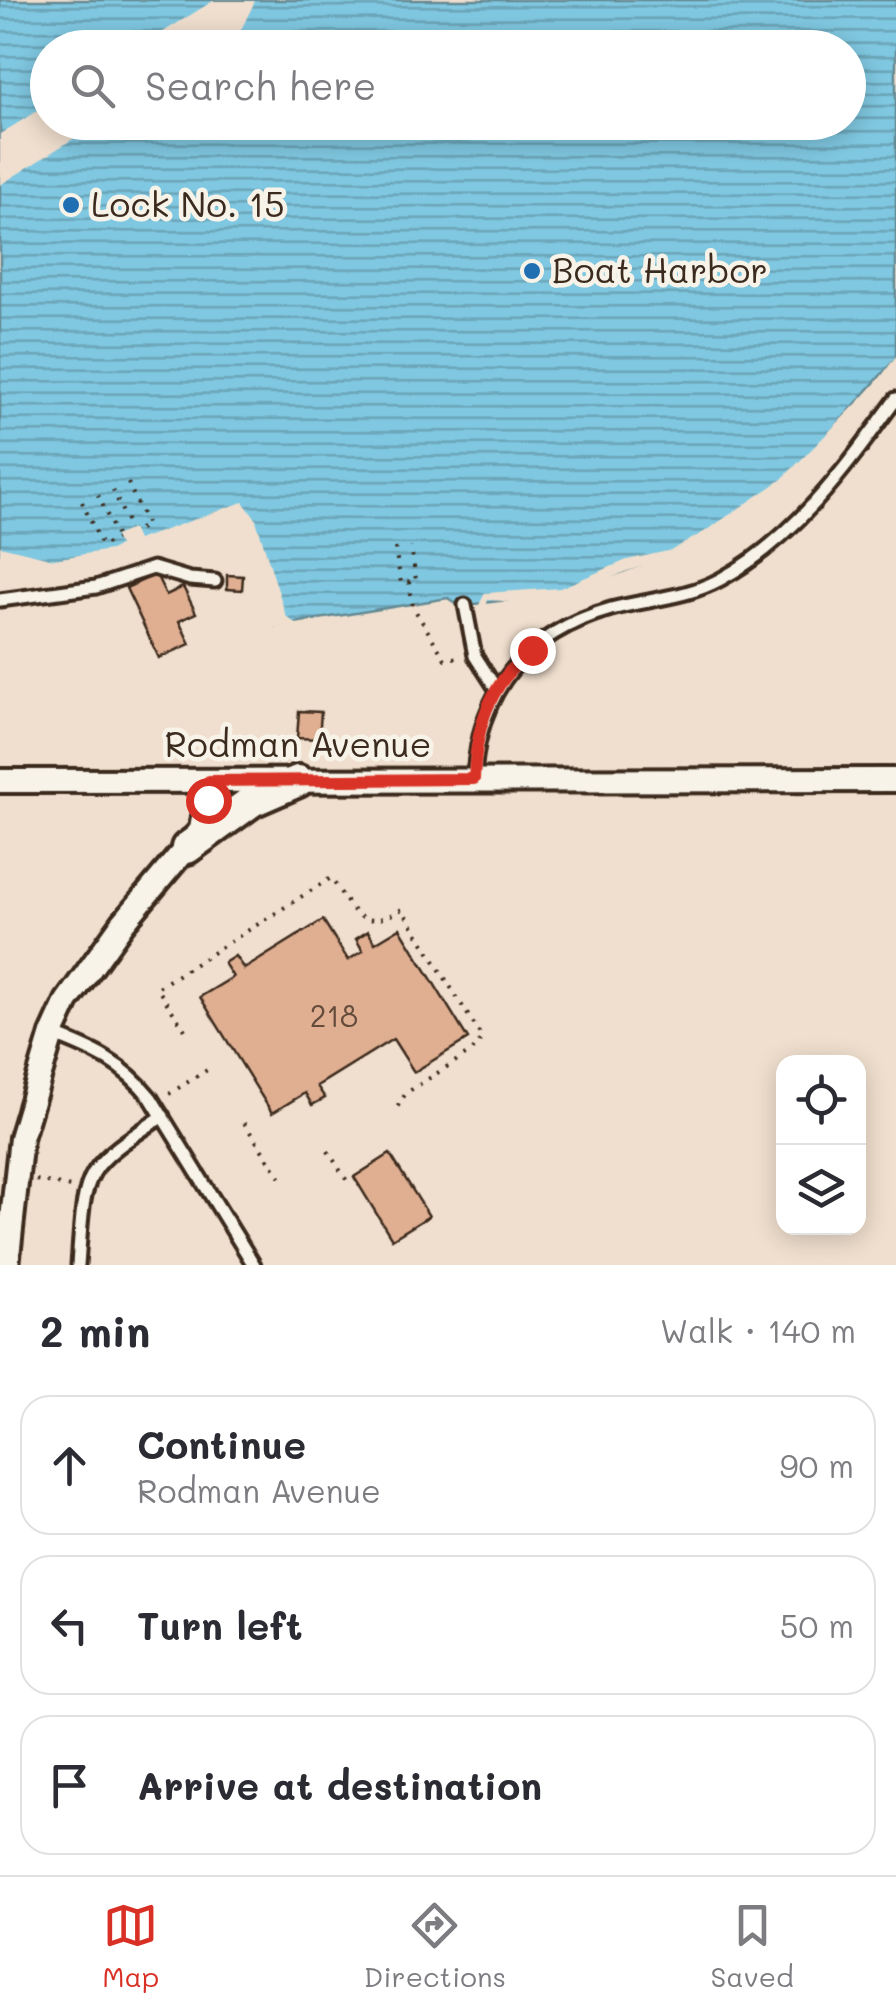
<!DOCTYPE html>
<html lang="en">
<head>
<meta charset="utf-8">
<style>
  :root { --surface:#fff; --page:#f2f2f3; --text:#2b2b33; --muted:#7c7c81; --line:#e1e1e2; --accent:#d93025 }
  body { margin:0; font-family:Mali,sans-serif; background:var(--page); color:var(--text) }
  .controls { position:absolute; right:30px; bottom:30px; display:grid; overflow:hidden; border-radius:20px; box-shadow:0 5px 25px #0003 }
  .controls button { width:90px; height:90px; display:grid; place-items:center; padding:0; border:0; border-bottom:2px solid var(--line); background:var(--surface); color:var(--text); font:50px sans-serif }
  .stop { position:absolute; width:30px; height:30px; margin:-22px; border:8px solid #d93025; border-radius:50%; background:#fff }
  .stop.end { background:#d93025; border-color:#fff; box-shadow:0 2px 10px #0008 }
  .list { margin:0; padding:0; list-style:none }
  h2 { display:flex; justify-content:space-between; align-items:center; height:130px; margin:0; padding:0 40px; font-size:42px }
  h2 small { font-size:32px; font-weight:400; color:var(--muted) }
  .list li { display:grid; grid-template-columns:65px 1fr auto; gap:30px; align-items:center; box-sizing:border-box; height:140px; margin:0 20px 20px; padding:0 20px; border:2px solid var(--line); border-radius:30px }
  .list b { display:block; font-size:38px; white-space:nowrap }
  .list p { margin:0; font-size:32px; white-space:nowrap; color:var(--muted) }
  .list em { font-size:32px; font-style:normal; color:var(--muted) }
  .icon { flex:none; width:55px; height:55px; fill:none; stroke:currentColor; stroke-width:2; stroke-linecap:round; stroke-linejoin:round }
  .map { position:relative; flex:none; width:896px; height:1265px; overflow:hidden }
  .search { position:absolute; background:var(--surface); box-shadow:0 5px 25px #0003; left:30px; right:30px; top:30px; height:110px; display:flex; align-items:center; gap:25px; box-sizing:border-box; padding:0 35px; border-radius:55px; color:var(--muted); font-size:38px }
  .sheet { height:610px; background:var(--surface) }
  nav { display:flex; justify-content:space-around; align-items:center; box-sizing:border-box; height:140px; border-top:2px solid var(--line); background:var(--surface); font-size:28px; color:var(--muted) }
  nav a { display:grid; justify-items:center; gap:5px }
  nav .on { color:var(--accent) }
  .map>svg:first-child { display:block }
  .water { fill:url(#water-rules); stroke:#648993; stroke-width:2.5; fill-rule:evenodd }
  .pier { fill:#f0dfce }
  .building { fill:#e0af92; stroke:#3b2a1e; stroke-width:2.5 }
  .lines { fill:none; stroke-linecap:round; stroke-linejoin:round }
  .lane-casing { stroke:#3b2a1e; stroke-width:19 }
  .street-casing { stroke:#3b2a1e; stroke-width:30 }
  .secondary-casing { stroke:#3b2a1e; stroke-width:38 }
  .path { stroke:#3b2a1e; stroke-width:4; stroke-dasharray:2.5 8; stroke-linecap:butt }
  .lane { stroke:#f7f3e8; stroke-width:11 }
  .street { stroke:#f7f3e8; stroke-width:22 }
  .secondary { stroke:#f7f3e8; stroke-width:30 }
  .route { stroke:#d93025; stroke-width:12 }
  .poi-dot { fill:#1f6fb2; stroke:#f7f3e8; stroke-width:4 }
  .labels { text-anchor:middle; stroke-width:9; stroke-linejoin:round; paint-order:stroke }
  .number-label { font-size:30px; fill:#644b3b }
  .poi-label { font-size:35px; fill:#3b2a1e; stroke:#f7f3e8; text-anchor:start }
  .street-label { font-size:35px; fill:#3b2a1e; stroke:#f7f3e8 }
</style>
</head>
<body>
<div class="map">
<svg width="896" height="1265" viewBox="0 0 896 1265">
  <defs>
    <pattern id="water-rules" width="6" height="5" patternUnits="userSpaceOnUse" patternTransform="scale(2.5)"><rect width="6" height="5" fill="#80c8e1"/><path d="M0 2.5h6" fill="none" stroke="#6aa3b6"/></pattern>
  </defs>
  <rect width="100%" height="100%" fill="#f0dfce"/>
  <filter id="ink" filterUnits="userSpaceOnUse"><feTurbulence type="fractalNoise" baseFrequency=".01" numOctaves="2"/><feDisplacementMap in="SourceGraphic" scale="20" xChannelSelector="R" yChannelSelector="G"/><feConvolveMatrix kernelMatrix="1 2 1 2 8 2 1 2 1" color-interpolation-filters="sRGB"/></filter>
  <g filter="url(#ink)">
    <path class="water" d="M 0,0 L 896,0 L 896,358 L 781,488 L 696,544 L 570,592 L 459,606 L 448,598 L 275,626 L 247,518 L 218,512 L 116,554 L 55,563 L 0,553 ZM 48,48 L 848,48 L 848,122 L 48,122 Z"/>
    <path class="pier" d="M 213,1 L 255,1 L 237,38 L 222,47 L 139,47 Z
      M 47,105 L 48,122 L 84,123 L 84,132 L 0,185 L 0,134 Z
      M 896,356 L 896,366 L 880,387 L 786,489 L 699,548 L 624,572 L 579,593 L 519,602 L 488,600 L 486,606 L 478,607 L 485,593 L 560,588 L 627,560 L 672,550 L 704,532 L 781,480 L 876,384 Z
      M 243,502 L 255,517 L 286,616 L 297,625 L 271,628 L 243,522 L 218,517 L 117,558 L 56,568 L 0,558 L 0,546 L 54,559 L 110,550 L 119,546 L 115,536 L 132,529 L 137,540 Z"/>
    <path class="building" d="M 156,574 L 166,595 L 183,587 L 196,613 L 179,621 L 190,644 L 159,658 L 126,588 Z
      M 227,575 L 243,576 L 242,590 L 227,589 Z
      M 299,711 L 321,712 L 319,739 L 297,738 Z
      M 323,920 L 348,960 L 363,951 L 356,939 L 368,931 L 375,943 L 400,928 L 468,1039 L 414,1072 L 393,1039 L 317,1086 L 325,1098 L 312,1105 L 305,1093 L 272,1113 L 200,997 L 233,977 L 224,963 L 235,956 L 244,969 Z
      M 390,1154 L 429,1216 L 392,1239 L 354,1177 Z"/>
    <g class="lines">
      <defs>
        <path id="lane" d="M 0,600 L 96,587 L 153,568 L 190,579 L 215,581
          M 465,605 L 475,656 L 497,690
          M 474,779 C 478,691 525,633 611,609 C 648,599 687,598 721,579 C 796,538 847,466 896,399
          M 52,1034 C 94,1050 123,1063 151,1098 L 254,1265
          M 78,1265 C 85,1169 81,1170 163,1116"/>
        <path id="street" d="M 0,781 L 896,780
          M 7,1265 L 21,1138 L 52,1034 L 67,1001 L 123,923 L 201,830 L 209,781"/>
        <path id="secondary" d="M 187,848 L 252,801 L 298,781"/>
      </defs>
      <use href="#lane" class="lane-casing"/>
      <use href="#street" class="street-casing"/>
      <use href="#secondary" class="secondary-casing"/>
      <path class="path" d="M 128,483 L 147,525 L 133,532
        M 113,490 L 130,529
        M 98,495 L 116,535
        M 82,502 L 102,546 L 116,539
        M 395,548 L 401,583 L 416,580 L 411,547
        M 409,582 L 413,607 L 445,659 L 460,657
        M 185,1030 L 157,988 L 331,878 C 354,912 360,934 402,909 L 481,1036 L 478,1047 L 406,1093 L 396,1109
        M 169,1094 L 207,1070
        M 244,1123 L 282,1180
        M 328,1151 L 347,1181
        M 36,1180 L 71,1187"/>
      <use href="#lane" class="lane"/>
      <use href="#street" class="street"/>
      <use href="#secondary" class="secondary"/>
    </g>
  </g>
  <g class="lines" filter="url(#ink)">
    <path class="route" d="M 208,800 L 209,781 L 474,779 C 476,726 489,684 532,650"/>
  </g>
  <g class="poi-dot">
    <circle cx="71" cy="205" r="10"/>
    <circle cx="532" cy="271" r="10"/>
  </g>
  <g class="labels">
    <g class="number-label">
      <text x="334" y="1027">218</text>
    </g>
    <g class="poi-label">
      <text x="91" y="217">Lock No. 15</text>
      <text x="552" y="283">Boat Harbor</text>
    </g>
    <g class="street-label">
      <text x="298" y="757">Rodman Avenue</text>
    </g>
  </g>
</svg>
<div class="controls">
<button><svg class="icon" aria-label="locate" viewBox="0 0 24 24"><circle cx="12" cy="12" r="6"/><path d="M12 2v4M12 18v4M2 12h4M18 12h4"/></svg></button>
<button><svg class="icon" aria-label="layers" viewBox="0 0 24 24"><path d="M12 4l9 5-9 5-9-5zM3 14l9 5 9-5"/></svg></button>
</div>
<div class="stop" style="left:208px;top:800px"></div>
<div class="stop end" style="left:532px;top:650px"></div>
<div class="search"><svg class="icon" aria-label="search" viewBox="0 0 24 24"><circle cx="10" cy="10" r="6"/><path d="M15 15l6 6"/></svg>Search here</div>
</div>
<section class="sheet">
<h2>2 min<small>Walk · 140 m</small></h2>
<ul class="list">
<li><svg class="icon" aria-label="ahead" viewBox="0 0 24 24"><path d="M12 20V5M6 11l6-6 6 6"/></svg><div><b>Continue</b><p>Rodman Avenue</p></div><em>90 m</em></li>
<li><svg class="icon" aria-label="left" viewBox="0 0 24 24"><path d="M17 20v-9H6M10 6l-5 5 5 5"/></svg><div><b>Turn left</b></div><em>50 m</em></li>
<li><svg class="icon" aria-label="arrive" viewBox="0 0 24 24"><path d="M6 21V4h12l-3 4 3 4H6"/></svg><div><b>Arrive at destination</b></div></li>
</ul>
</section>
<nav>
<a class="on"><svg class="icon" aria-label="map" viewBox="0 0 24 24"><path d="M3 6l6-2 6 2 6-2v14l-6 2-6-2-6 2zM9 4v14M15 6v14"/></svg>Map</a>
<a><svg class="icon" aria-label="directions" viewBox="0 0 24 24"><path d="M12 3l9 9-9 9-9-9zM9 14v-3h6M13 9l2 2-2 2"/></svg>Directions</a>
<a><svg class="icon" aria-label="saved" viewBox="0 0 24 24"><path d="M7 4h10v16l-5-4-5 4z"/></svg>Saved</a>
</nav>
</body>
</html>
